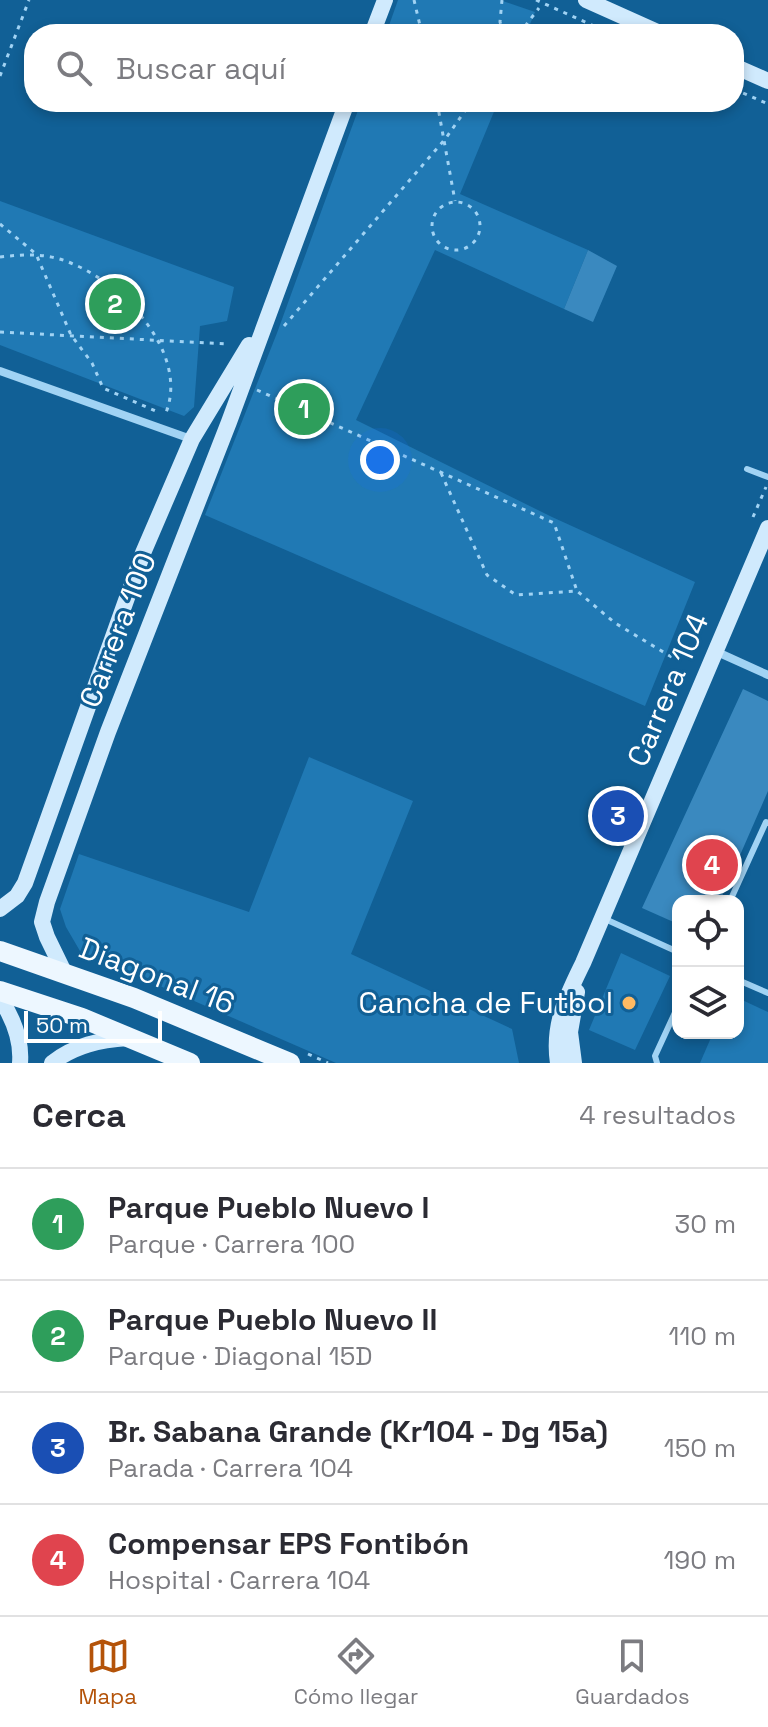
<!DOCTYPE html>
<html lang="es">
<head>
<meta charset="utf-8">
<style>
  :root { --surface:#fff; --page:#f2f2f3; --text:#2b2b33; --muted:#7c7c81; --line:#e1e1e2; --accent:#b45309 }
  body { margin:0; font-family:"Space Grotesk",sans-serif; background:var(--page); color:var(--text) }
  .controls { position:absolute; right:24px; bottom:24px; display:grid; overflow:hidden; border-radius:16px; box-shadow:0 4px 12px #0003 }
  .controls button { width:72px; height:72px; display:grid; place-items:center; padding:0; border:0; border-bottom:2px solid var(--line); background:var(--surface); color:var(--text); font:40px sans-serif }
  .scale { position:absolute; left:24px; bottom:20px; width:138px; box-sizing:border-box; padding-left:8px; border:4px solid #fff; border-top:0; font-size:22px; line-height:28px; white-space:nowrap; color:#fff; -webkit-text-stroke:6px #116096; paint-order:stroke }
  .you { position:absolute; left:380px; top:460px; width:28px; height:28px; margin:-20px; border:6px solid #fff; border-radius:50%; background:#1a73e8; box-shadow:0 0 0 12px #1a73e833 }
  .badge { display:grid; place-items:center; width:52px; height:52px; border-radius:50%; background:var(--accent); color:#fff; font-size:26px; font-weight:700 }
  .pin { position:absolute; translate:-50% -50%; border:4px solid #fff; box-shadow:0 2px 8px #0006 }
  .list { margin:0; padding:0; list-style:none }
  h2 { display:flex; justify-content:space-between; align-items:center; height:104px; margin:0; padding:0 32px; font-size:34px }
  h2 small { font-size:26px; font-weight:400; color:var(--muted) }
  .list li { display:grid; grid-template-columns:52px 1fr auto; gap:24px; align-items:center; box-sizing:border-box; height:112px; padding:0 32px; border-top:2px solid var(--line) }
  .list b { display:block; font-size:30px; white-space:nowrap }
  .list p { margin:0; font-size:26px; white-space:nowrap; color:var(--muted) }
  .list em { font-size:26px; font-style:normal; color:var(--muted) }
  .icon { flex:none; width:44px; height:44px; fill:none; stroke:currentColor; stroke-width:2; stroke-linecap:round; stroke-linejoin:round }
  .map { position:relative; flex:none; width:768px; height:1063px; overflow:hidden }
  .search { position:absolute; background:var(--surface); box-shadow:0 4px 12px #0003; left:24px; right:24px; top:24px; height:88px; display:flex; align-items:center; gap:20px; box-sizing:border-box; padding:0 28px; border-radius:32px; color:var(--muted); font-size:30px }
  .sheet { height:552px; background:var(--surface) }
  nav { display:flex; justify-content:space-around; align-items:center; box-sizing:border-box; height:112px; border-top:2px solid var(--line); background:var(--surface); font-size:22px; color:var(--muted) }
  nav a { display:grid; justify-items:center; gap:4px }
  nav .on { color:var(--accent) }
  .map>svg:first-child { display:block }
  .green { fill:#2079b4 }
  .building { fill:#3a89bf }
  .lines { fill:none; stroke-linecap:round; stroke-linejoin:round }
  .path { stroke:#a1d3f4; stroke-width:3; stroke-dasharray:4 6; stroke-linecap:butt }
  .lane { stroke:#a1d3f4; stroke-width:6 }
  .street { stroke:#a1d3f4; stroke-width:8 }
  .secondary { stroke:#d0eafd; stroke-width:16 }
  .primary { stroke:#edf7ff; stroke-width:20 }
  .poi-dot { fill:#ffba63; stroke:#116096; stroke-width:3 }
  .labels { text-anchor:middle; stroke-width:6; stroke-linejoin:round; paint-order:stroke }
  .street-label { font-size:30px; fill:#fff; stroke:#116096 }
  .poi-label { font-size:30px; fill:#fff; stroke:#116096; text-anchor:end }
</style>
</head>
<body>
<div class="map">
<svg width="768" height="1063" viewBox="0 0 768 1063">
  <rect width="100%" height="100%" fill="#116096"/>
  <path class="green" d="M 398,0 L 500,0 L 535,12 L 526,34 L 386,34 Z
    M 361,102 L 498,102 L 460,194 L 588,250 L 564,309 L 435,250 L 356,420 L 552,517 L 695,582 L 645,706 L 205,515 L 277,333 Z
    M 0,201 L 234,287 L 227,321 L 200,326 L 194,407 L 184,416 L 0,345 Z
    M 309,757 L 413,801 L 351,954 L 512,1029 L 519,1063 L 336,1063 L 80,951 L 66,927 L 60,909 L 79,854 L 249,912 Z
    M 621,953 L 670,976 L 635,1050 L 589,1030 Z
    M 738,998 L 768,1012 L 768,1063 L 700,1063 L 713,1033 L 738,1033 Z"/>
  <path class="building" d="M 588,250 L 617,266 L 593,322 L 564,309 Z
    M 743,689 L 768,701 L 768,791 L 720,901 L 678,901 L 678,924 L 642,908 Z"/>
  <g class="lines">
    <path class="path" d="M 414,0 L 422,34
      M 502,0 L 500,22 L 504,34
      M 536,0 L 612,34
      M 519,34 L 539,8
      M 0,76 L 29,0
      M 734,89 L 768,104
      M 437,102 L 455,201
      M432 226a24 24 0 1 1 48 0a24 24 0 1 1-48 0Z
      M 0,224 L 36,254 L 71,335 L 92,363 L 103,388 L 158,412
      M 0,257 C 26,254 49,253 73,264 C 124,285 191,355 165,415
      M 284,326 L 446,138 L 471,102
      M 0,332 L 227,344
      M 257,390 L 554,523 L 577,591
      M 441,473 L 487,575 L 516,595 L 577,591 L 615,623 L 675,659
      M 753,517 L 766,487
      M 308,1054 L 328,1063"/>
    <path class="lane" d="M 747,469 L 768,477
      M 730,901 L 766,822 L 768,823
      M 605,919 L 678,952
      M 738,980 L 768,993
      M 657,1063 L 655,1056 L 678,1006"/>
    <path class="street" d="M 0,371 L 191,439
      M 715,651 L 768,675"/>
    <path class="secondary" d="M 586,0 L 662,34
      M 372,34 L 385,0
      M 734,66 L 768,81
      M 0,909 L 17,896 L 25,883 L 143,553 L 192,439 L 249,345
      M 64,972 L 47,937 L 42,922 L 47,902 L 108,732 L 229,422 L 347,102
      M 0,998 C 13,1018 22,1039 20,1063
      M 52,1063 C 75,1045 100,1040 128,1038
      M 558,1063 C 552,1024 567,996 583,963 L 768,528
      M 574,1063 L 570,1032 L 577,992"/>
    <path class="primary" d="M 0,951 L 134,998 L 290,1063
      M 0,991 L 82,1018 L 190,1063"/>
  </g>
  <circle class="poi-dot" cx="629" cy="1003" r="8"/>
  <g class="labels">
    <g class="street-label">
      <text transform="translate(118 630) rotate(-69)" y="10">Carrera 100</text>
      <text transform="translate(668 690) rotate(-67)" y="10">Carrera 104</text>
      <text transform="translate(157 976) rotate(21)" y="10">Diagonal 16</text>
    </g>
    <g class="poi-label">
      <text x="613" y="1013">Cancha de Futbol</text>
    </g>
  </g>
</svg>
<div class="controls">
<button><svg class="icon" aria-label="locate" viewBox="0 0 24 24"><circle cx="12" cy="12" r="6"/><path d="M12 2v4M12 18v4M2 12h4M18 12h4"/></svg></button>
<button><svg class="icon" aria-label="layers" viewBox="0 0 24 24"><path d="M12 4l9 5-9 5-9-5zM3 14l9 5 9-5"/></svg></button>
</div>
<div class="scale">50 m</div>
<div class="you"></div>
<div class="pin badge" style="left:304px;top:409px;background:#2e9e5b">1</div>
<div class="pin badge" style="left:115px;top:304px;background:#2e9e5b">2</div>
<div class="pin badge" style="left:618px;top:816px;background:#1a4fb4">3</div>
<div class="pin badge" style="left:712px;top:865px;background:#e0444e">4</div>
<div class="search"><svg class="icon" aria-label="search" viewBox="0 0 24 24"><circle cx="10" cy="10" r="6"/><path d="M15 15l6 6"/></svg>Buscar aquí</div>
</div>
<section class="sheet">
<h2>Cerca<small>4 resultados</small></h2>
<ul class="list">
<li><span class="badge" style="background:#2e9e5b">1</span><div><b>Parque Pueblo Nuevo I</b><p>Parque · Carrera 100</p></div><em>30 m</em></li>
<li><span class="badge" style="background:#2e9e5b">2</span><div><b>Parque Pueblo Nuevo II</b><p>Parque · Diagonal 15D</p></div><em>110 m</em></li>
<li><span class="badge" style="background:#1a4fb4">3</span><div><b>Br. Sabana Grande (Kr104 - Dg 15a)</b><p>Parada · Carrera 104</p></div><em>150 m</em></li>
<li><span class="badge" style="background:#e0444e">4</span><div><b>Compensar EPS Fontibón</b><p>Hospital · Carrera 104</p></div><em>190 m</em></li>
</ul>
</section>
<nav>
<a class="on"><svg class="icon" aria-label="map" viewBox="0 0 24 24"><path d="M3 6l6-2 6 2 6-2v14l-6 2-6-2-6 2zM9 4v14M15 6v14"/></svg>Mapa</a>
<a><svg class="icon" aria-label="directions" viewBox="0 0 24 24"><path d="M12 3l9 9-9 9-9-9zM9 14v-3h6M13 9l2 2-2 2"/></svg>Cómo llegar</a>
<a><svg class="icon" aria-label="saved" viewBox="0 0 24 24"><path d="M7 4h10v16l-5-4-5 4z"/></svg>Guardados</a>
</nav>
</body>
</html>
